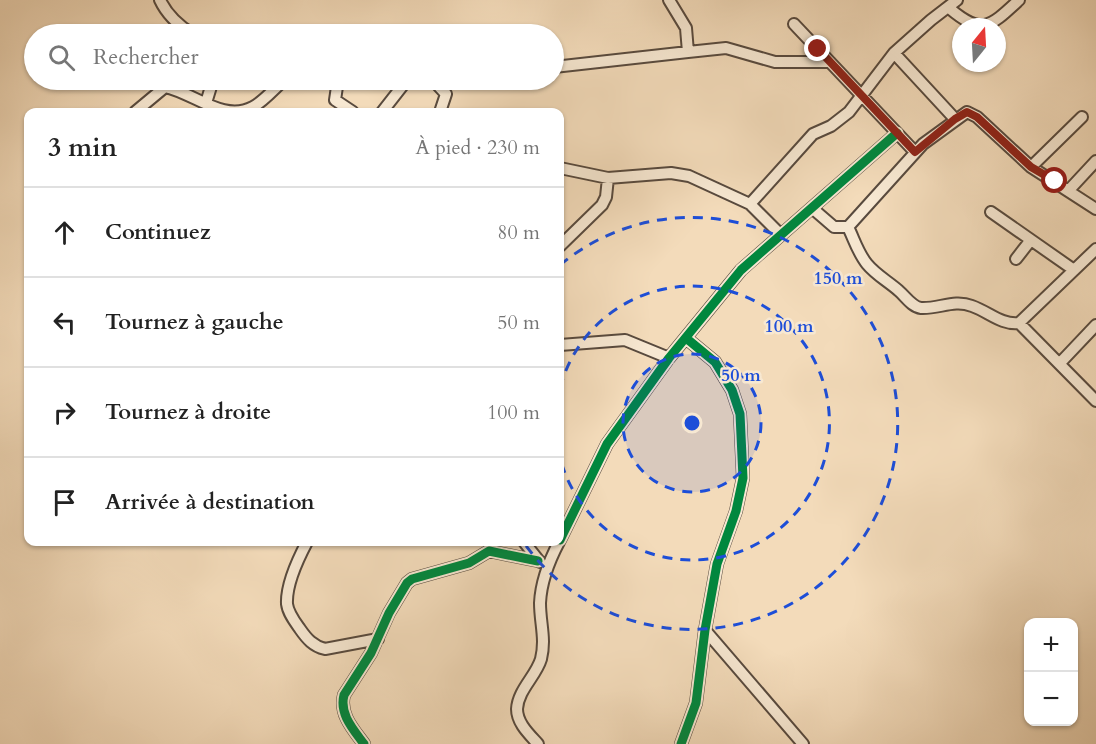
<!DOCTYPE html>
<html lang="fr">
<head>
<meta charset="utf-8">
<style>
  :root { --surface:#fff; --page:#f6f6f6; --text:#222; --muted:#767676; --line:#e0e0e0 }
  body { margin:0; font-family:Cardo,serif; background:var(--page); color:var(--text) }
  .controls { position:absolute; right:18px; bottom:18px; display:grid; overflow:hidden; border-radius:12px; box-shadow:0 2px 4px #0004 }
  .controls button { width:54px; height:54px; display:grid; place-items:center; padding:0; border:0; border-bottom:2px solid var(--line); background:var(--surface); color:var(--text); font:30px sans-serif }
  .compass { position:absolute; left:952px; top:18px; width:54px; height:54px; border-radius:50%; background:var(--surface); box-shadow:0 2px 4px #0004; rotate:18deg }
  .stop { position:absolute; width:18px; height:18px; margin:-14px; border:4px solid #8f2418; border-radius:50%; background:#fff }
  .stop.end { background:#8f2418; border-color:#fff; box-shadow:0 2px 6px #0008 }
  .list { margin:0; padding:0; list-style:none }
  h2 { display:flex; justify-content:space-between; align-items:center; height:78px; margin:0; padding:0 24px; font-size:26px }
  h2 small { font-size:20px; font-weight:400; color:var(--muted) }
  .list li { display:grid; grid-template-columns:39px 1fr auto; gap:18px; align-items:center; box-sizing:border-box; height:90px; padding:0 24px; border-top:2px solid var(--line) }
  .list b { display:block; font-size:22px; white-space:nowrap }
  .list em { font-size:20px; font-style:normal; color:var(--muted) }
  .icon { flex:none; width:33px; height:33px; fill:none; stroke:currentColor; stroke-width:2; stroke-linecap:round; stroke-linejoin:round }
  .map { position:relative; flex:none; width:1096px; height:744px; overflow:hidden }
  .search { position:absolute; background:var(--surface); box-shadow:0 2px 4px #0004; left:24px; top:24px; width:540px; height:66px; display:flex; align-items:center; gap:15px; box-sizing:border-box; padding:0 21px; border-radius:33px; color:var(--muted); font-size:22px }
  .panel { position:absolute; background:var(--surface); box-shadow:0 2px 4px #0004; left:24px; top:108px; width:540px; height:438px; border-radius:12px }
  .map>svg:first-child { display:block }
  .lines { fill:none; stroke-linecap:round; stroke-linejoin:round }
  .minor-casing { stroke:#584a3e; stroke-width:14 }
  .minor { stroke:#f7e8d2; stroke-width:10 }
  .cycleway-casing { stroke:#f7e8d2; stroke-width:13 }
  .cycleway { stroke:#00873e; stroke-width:9 }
  .route { stroke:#8f2418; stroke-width:8 }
  .ring { fill:none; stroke:#1d4ed8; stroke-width:3; stroke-dasharray:10 8 }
  .centre { fill:#1d4ed8; stroke:#f7e8d2; stroke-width:3 }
  .ring-label { font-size:18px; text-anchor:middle; font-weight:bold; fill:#1d4ed8; stroke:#f7e8d2; stroke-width:5; stroke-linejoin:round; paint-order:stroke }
</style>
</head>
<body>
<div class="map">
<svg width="1096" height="744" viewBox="0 0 1096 744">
  <rect width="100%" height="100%" fill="#f3dbba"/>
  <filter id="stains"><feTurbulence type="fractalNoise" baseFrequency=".00333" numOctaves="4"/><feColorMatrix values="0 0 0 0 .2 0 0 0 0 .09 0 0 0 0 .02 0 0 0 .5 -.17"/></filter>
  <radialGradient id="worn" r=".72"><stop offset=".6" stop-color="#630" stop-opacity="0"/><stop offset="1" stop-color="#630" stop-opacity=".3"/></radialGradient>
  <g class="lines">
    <defs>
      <path id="minor" d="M 160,0 C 167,15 178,25 192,34
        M 669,0 L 686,28 L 688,52 L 726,48 L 775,62 L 830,62
        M 949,8 C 982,36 990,27 1019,0
        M 794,24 L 915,152
        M 894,53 L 955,119
        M 554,67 L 688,52
        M 338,80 L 335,100 L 353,112
        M 433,80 L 446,94 L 440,112
        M 206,103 L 213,80
        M 135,112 L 165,87 C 193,92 223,123 253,107 C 264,101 275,88 284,80
        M 382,112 L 407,80
        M 1031,167 L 1082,117
        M 560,168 L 608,178 L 671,173 L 689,176 L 750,204 L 781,235
        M 1069,190 L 1096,161
        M 750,204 L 813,134 L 831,126 L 849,112 L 894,53 L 931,20 L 957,0
        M 812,208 L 834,227 L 848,227 L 923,144 L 967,112 L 977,117 L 1031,167 L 1096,209
        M 991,212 L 1074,270
        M 848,227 C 854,239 858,253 867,264 C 876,275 889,282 899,291 C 906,297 912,307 921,308 C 939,309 954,299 972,306 C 989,312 1001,325 1019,323 L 1096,249
        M 560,246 L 602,205 L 606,197 L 608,178
        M 1016,259 L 1030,241
        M 1019,323 L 1096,401
        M 560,345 L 625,340 L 669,358
        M 1060,363 L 1096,325
        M 560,540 L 607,444 L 669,358 L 741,270 L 897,133
        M 307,542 C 298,559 286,585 287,604 C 288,613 295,622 300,629 C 307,639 313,646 325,649 L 378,639
        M 524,542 L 540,562
        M 705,630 L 803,744
        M 364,744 C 353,729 339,714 344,695 L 371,653 L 389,613 L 407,583 L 412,579 L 469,563 L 489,551 L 538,561
        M 538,744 C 529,734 517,723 517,709 C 518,690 536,676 541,659 C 546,639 540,623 540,603 C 541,582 549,561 559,542
        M 681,744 L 696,703 L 705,630 L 717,564 L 736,511 L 743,478 L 740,414 L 732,390 L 715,362 L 686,338"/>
    </defs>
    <use href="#minor" class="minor-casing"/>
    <use href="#minor" class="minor"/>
    <defs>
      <path id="cycleway" d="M 560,540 L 607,444 L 669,358 L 741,270 L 897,133
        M 364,744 C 353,729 339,714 344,695 L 371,653 L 389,613 L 407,583 L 412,579 L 469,563 L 489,551 L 538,561
        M 681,744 L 696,703 L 705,630 L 717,564 L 736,511 L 743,478 L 740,414 L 732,390 L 715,362 L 686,338"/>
    </defs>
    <use href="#cycleway" class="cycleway-casing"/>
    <use href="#cycleway" class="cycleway"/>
  </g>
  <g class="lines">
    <path class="route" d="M 818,49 L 915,152 L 955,119 L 967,112 L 977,117 L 1031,167 L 1055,181"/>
  </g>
  <circle cx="692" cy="423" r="69" fill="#1d4ed8" fill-opacity=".12"/>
  <g class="ring">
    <circle cx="692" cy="423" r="69"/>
    <path d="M560 388A137 137 0 1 1 560 458"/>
    <path d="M560 265A206 206 0 1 1 524 543"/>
  </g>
  <circle cx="692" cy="423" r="9" class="centre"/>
  <g class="ring-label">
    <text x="838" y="284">150 m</text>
    <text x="789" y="332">100 m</text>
    <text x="741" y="381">50 m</text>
  </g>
  <rect width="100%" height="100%" filter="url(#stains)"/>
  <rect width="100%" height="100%" fill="url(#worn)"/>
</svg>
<div class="controls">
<button>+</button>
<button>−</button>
</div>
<svg class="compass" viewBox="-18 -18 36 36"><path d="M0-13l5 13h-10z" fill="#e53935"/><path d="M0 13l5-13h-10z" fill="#767676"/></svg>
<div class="stop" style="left:1055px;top:181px"></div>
<div class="stop end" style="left:818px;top:49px"></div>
<div class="search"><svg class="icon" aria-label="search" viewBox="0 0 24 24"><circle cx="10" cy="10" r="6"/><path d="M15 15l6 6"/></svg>Rechercher</div>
<section class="panel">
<h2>3 min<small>À pied · 230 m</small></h2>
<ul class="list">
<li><svg class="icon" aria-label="ahead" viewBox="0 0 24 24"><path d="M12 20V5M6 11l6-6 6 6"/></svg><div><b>Continuez</b></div><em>80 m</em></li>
<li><svg class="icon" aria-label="left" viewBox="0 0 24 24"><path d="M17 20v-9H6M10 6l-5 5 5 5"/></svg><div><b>Tournez à gauche</b></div><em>50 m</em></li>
<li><svg class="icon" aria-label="right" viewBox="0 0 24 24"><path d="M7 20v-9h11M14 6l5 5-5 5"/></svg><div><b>Tournez à droite</b></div><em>100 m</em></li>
<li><svg class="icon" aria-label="arrive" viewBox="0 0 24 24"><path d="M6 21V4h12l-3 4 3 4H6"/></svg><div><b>Arrivée à destination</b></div></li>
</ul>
</section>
</div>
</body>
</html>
